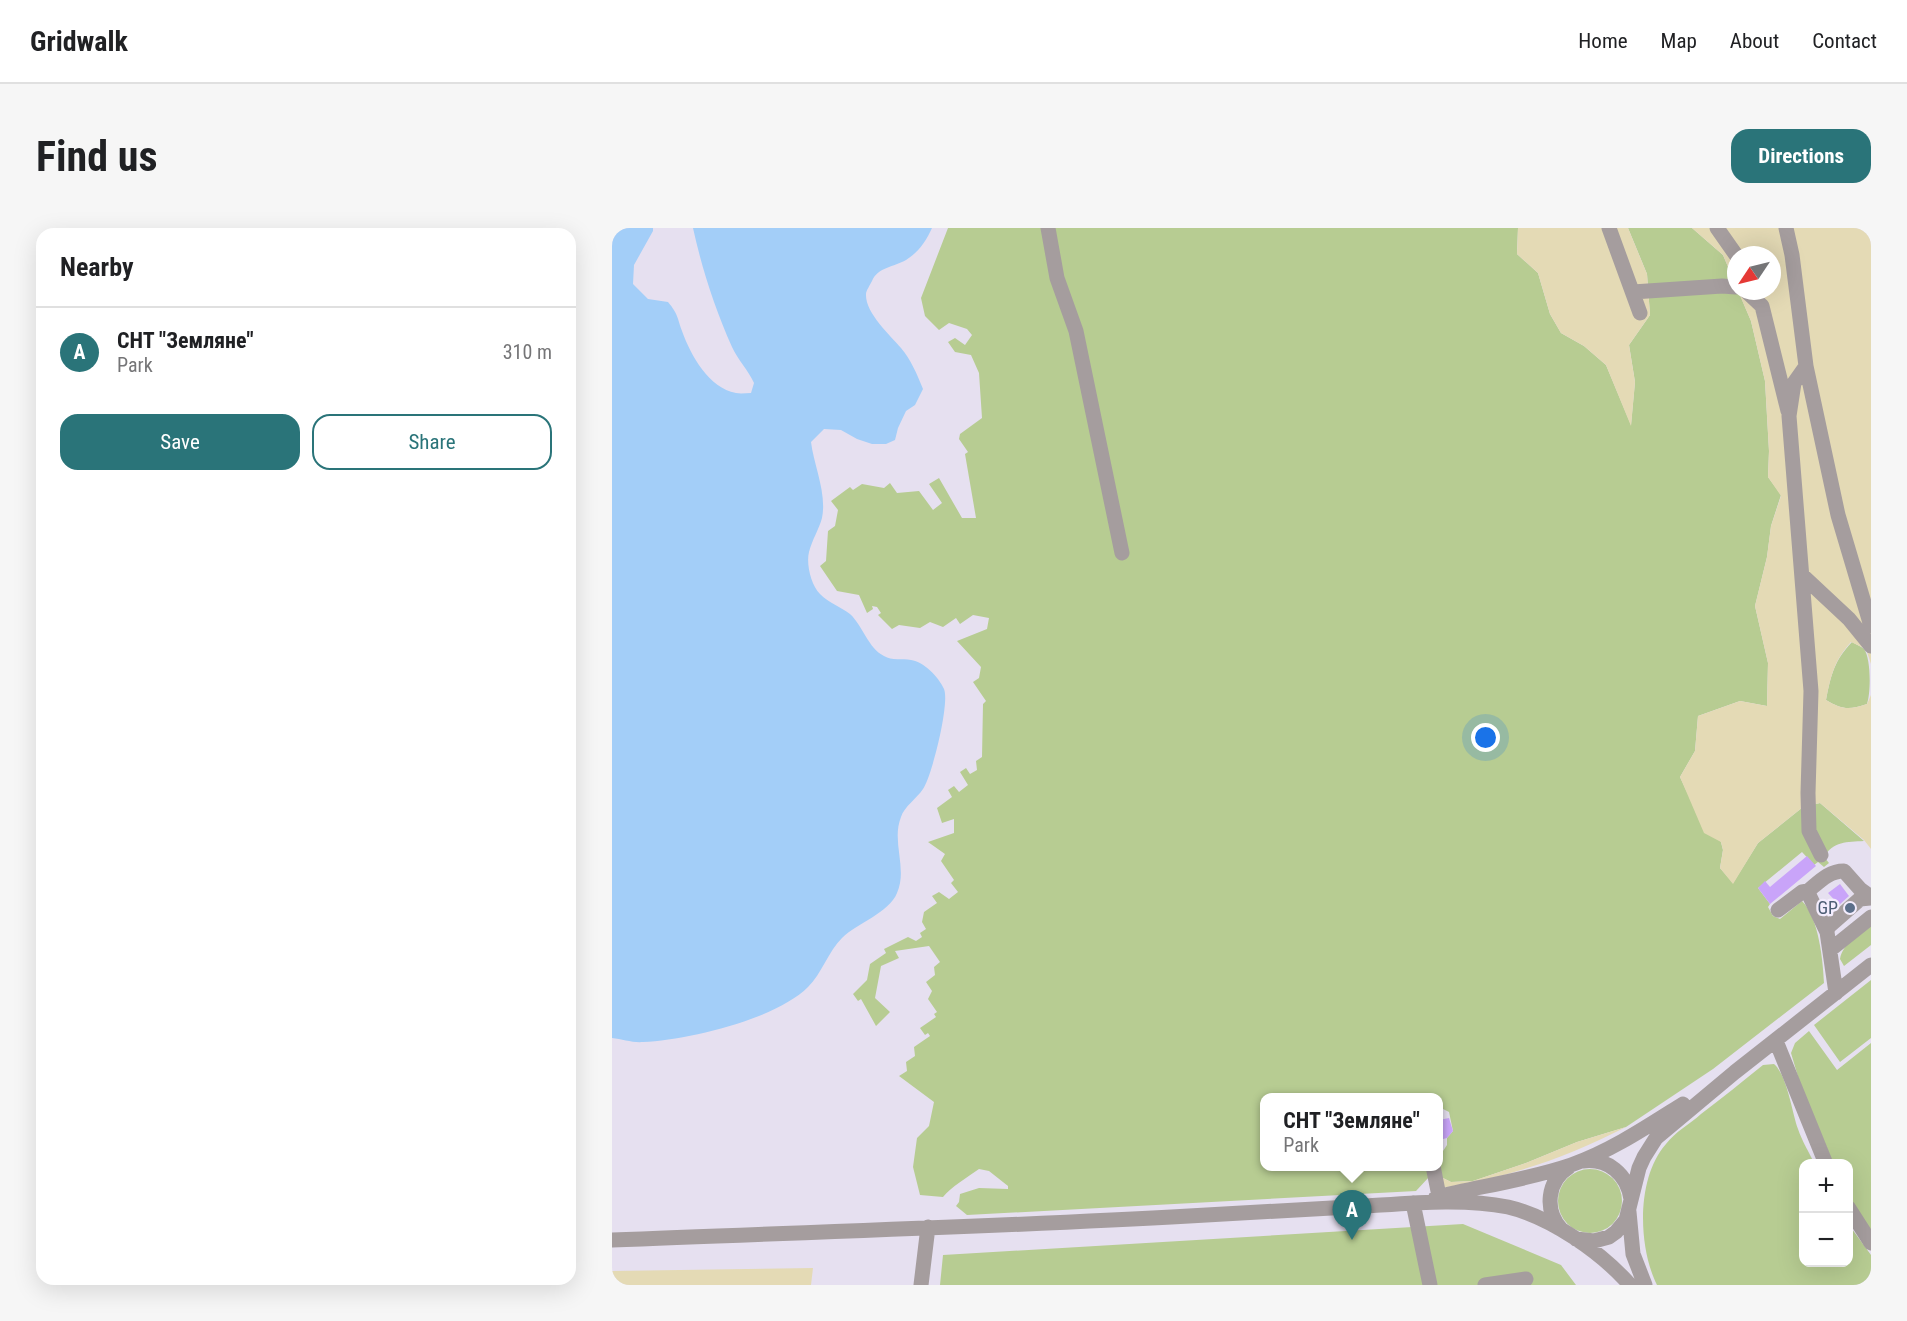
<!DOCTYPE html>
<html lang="en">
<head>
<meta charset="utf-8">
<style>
  :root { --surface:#fff; --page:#f6f6f6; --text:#202124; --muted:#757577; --line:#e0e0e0; --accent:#2a7479 }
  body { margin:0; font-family:"Roboto Condensed",sans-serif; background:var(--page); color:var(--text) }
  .controls { position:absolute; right:18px; bottom:18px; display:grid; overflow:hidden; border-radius:12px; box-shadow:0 6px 24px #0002 }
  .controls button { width:54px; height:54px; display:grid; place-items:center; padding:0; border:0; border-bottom:2px solid var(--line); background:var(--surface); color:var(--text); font:30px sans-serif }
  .compass { position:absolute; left:1115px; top:18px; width:54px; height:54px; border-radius:50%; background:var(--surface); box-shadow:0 6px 24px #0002; rotate:235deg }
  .you { position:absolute; left:874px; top:510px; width:21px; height:21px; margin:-15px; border:4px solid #fff; border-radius:50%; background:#1a73e8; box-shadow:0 0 0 9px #1a73e833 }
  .badge { display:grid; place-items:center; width:39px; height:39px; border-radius:50%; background:var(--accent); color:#fff; font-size:20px; font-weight:700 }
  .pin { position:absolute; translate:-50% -50px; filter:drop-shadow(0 2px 3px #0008) }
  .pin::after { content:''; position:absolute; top:32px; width:21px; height:18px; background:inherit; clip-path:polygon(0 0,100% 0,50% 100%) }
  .popup { position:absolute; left:648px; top:865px; width:183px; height:78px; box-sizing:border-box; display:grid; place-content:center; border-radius:12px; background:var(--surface); filter:drop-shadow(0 2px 4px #0005); font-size:20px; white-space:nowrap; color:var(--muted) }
  .popup b { font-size:22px; color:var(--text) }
  .popup::after { content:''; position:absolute; left:50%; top:100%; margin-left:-12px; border:12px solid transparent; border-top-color:var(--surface) }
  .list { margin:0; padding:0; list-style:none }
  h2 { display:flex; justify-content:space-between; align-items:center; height:78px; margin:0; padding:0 24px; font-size:26px }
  h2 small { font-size:20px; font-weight:400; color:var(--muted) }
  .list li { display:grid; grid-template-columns:39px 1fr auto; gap:18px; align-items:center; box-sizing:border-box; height:90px; padding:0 24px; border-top:2px solid var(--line) }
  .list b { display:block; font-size:22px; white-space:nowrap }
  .list p { margin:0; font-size:20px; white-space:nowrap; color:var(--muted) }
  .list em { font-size:20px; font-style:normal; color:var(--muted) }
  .actions { display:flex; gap:12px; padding:18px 24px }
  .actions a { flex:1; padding:14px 0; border:2px solid var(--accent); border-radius:18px; text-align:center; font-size:21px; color:var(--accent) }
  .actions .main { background:var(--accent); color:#fff }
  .map { position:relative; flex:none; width:1259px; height:1057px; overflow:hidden; border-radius:18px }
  header { display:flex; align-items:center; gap:36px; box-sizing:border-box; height:84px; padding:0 30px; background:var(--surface); border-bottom:2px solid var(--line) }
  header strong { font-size:28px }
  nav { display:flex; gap:33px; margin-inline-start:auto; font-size:21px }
  .intro { display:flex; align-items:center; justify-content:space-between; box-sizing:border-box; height:144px; padding:0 36px }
  h1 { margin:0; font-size:42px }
  .button { padding:15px 27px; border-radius:18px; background:var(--accent); color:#fff; font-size:21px; font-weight:700 }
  main { display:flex; gap:36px; padding:0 36px }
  aside { flex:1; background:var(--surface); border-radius:18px; box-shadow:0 6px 24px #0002 }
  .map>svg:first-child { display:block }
  .green { fill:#b7cc92 }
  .sand { fill:#e4dab5 }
  .water { fill:#a3cef8 }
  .building { fill:#c9a4f9 }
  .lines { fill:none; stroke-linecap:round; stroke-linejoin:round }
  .minor { stroke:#a59d9e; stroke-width:15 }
  .service-dot { fill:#5c6f8a; stroke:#f4edfd; stroke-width:2 }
  .labels { text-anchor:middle; stroke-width:4.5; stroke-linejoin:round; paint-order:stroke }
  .service-label { font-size:18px; fill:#4e5e75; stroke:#f4edfd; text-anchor:end }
</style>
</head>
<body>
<header>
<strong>Gridwalk</strong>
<nav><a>Home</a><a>Map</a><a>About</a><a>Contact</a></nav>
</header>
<div class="intro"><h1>Find us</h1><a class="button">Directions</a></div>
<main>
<aside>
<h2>Nearby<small></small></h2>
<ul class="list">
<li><span class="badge">A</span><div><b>СНТ &quot;Земляне&quot;</b><p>Park</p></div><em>310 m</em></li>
</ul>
<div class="actions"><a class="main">Save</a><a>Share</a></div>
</aside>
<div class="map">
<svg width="1259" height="1057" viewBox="0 0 1259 1057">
  <rect width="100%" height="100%" fill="#e6e0f0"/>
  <path class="green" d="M 336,0 L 906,0 L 905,26 L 926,45 L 938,86 L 949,105 L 972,118 L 994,137 L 1019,197 L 1023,154 L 1017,117 L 1038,87 L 1035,46 L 1016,0 L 1080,0 L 1111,27 L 1139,93 L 1153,153 L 1157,223 L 1156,249 L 1169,267 L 1159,298 L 1155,329 L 1143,378 L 1156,435 L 1155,478 L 1128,473 L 1086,488 L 1083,523 L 1068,549 L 1074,562 L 1109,614 L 1111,622 L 1108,640 L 1121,655 L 1146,615 L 1191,579 L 1208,575 L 1252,613 C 1235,614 1221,613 1212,629 L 1217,635 L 1212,639 L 1206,634 L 1202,637 L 1190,624 L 1146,660 L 1158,676 L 1156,679 L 1161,688 L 1168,691 L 1190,673 C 1207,690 1211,733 1212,755 L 1101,841 L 1014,899 L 965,914 L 914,935 L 861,953 L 839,954 L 827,948 L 827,929 L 835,917 L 835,910 L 841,903 L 837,884 L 827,879 L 827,870 L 653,870 L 653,938 L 815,939 L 817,949 L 804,963 L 355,987 L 344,978 L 347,974 L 348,966 L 367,960 L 396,961 L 396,958 L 377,943 L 367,941 C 356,949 339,959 331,969 L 308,967 L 301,939 L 305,910 L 317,898 L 322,874 L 287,848 L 295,843 L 294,834 L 303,828 L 302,819 L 318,808 L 316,805 L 313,807 L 308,800 L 324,789 L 322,786 L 325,784 L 316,771 L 320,763 L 314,754 L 323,747 L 322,739 L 328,734 L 317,718 L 283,723 L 287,730 L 269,738 L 263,770 L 278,784 L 264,798 L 249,771 L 246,773 L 241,766 L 255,752 L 258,736 L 274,725 L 272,721 L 296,709 L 304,713 L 310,709 L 308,705 L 314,701 L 310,694 L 312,684 L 325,675 L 320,668 L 327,664 L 337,671 L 346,664 L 339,655 L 342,652 L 329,633 L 333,626 L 316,614 L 342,605 L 342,591 L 330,595 L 325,580 L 340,569 L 336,562 L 342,558 L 347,564 L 356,557 L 348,544 L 354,540 L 358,546 L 365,542 L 364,533 L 370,529 L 371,476 L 374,473 L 361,454 L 367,450 L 369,439 L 345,413 L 375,401 L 377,390 L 361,387 L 348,396 L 344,390 L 331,399 L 318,394 L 308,400 L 287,397 L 280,401 L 266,387 L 269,385 L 265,379 L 260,378 L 261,381 L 255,385 L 247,367 L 225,363 L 208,338 L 214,333 L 216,303 L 223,298 L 226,282 L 219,273 L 238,259 L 241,262 L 250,256 L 272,260 L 278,255 L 285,265 L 307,263 L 321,282 L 330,275 L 317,256 L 327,250 L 350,290 L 364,290 L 353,226 L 356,224 L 347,211 L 348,206 L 370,190 L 367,145 L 359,127 L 343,124 L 336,114 L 343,110 L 353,117 L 360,107 L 355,101 L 337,95 L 327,102 L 313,88 L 309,70 Z
    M 1240,414 C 1243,416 1249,418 1252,421 C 1259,430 1259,464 1255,476 C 1237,482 1231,482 1214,472 C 1219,447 1222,433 1240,414 Z
    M 1259,697 L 1259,717 L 1232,738 L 1228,731 C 1231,715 1247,707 1259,697 Z
    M 1259,752 L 1259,810 L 1228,834 L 1202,797 Z
    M 1197,803 L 1225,842 L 1259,815 L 1259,1005 L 1237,968 L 1236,936 L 1221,935 L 1187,852 L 1179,825 L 1183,815 Z
    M 1162,836 C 1175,847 1180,884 1186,901 C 1190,913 1197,924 1202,935 L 1192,936 L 1192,1034 L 1236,1034 L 1237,997 L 1259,1027 L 1259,1057 L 1045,1057 C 1026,1019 1024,950 1054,916 C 1063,904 1078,896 1089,886 C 1110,870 1130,854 1151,837 Z
    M946 973a32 32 0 1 1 64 0a32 32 0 1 1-64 0Z
    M 851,996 L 949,1037 L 964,1057 L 328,1057 L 331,1027 Z"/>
  <path class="sand" d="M 906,0 L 1016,0 L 1035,46 L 1038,87 L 1017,117 L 1023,154 L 1019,198 L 994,137 L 972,118 L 949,105 L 938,86 L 926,45 L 905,26 Z
    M 1080,0 L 1259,0 L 1259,436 L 1254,421 L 1239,414 C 1222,433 1219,447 1214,472 C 1231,482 1237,482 1255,476 L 1259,467 L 1259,621 L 1252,612 L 1208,575 L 1191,579 L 1146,615 L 1121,656 L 1108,640 L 1111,622 L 1109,614 L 1092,605 L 1068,549 L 1083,523 L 1086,488 L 1128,473 L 1155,478 L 1156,435 L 1143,378 L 1155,329 L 1159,298 L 1169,268 L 1156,249 L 1157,223 L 1153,153 L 1139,93 L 1126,63 L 1160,63 L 1160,27 L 1124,27 L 1124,58 L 1111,27 Z
    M 1014,899 C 951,931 898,949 828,960 L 827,948 L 839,954 L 861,953 L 914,935 L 965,914 Z
    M 201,1040 L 199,1057 L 0,1057 L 0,1043 Z"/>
  <path class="water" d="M 0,0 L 41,0 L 41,3 L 22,37 L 21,56 L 36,71 L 56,74 C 66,86 65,89 70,103 C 79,128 97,160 124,165 C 129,166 134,165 139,165 L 142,155 C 136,142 126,132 120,119 C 103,81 90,41 81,0 L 320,0 C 314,13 307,24 294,32 C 282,39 266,39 260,53 C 258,57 254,63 254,66 C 253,85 278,107 289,120 C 299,132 305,146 311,161 L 303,177 L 294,183 L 286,200 L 283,212 L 274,216 L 260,216 L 245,211 L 229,202 L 212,201 L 199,214 C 202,238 215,265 210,290 C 207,301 200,312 197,324 C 194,336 199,357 208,366 C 217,375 229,379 238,386 C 251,398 256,420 272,428 C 280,433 290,430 299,432 C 312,434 326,448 332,461 C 338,475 320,548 311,561 C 305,570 292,579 289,589 C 279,614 296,640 285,665 C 277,685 245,695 230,710 C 216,724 210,745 196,759 C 164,791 77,812 31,814 C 21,815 10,811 0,810 Z"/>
  <path class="building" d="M 1195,628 L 1204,638 L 1158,676 L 1146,660 L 1153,653 L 1158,659 Z
    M 1228,656 L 1237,668 L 1227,677 L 1216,665 Z
    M 837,890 L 841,903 L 835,910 L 827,912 L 827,892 Z"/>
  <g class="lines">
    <path class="minor" d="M 436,0 L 445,50 L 464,103 L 510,325
      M 997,0 L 1028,85
      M 1105,0 L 1124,27
      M 1174,0 L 1180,27 L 1194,138 L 1226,287 L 1259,398
      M 1134,63 L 1150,78 L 1176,183
      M 1021,64 L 1110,58 L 1124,59
      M 1194,138 L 1182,155 L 1177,188 L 1199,463 L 1196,565 L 1197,603 L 1209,627
      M 1191,348 L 1237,391 L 1259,418
      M 1166,682 L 1190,664 L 1196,663
      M 1215,704 L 1198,669 L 1196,663 C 1208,653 1217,643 1232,643 L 1248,661 L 1259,669
      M 1218,722 L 1259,689
      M 1224,765 L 1215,704 L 1216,699 L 1248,671 L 1259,670
      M 1164,813 L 1214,936
      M 971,933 C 996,930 1015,946 1019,971
      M 821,938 L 827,968
      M 824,969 C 869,958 915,952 959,937 C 999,923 1036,898 1071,876
      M 801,975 L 818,1057
      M 1236,979 L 1259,1015
      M 1017,984 L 1021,1026 L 1033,1057
      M 949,1001 C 932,982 935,953 957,939
      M 964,1011 L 982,1013 L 997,1009 L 1004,1004 L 1014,992 L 1027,940 L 1032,929 L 1044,910 L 1123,844 L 1259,737
      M 0,1012 C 192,1004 385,999 577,988 C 636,985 695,981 755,978 C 800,975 852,970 896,979 C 939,989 990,1025 1018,1057
      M 309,1057 L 316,999
      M 873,1057 L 914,1051"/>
  </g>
  <circle class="service-dot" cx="1238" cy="680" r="6"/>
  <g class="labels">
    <g class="service-label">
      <text x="1226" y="686">GP</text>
    </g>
  </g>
</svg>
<div class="controls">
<button>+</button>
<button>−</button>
</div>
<svg class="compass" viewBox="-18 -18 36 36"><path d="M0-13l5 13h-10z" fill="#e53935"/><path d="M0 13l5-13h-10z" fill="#757577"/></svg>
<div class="you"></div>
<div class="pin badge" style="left:740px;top:1012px">A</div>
<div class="popup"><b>СНТ &quot;Земляне&quot;</b>Park</div>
</div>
</main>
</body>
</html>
